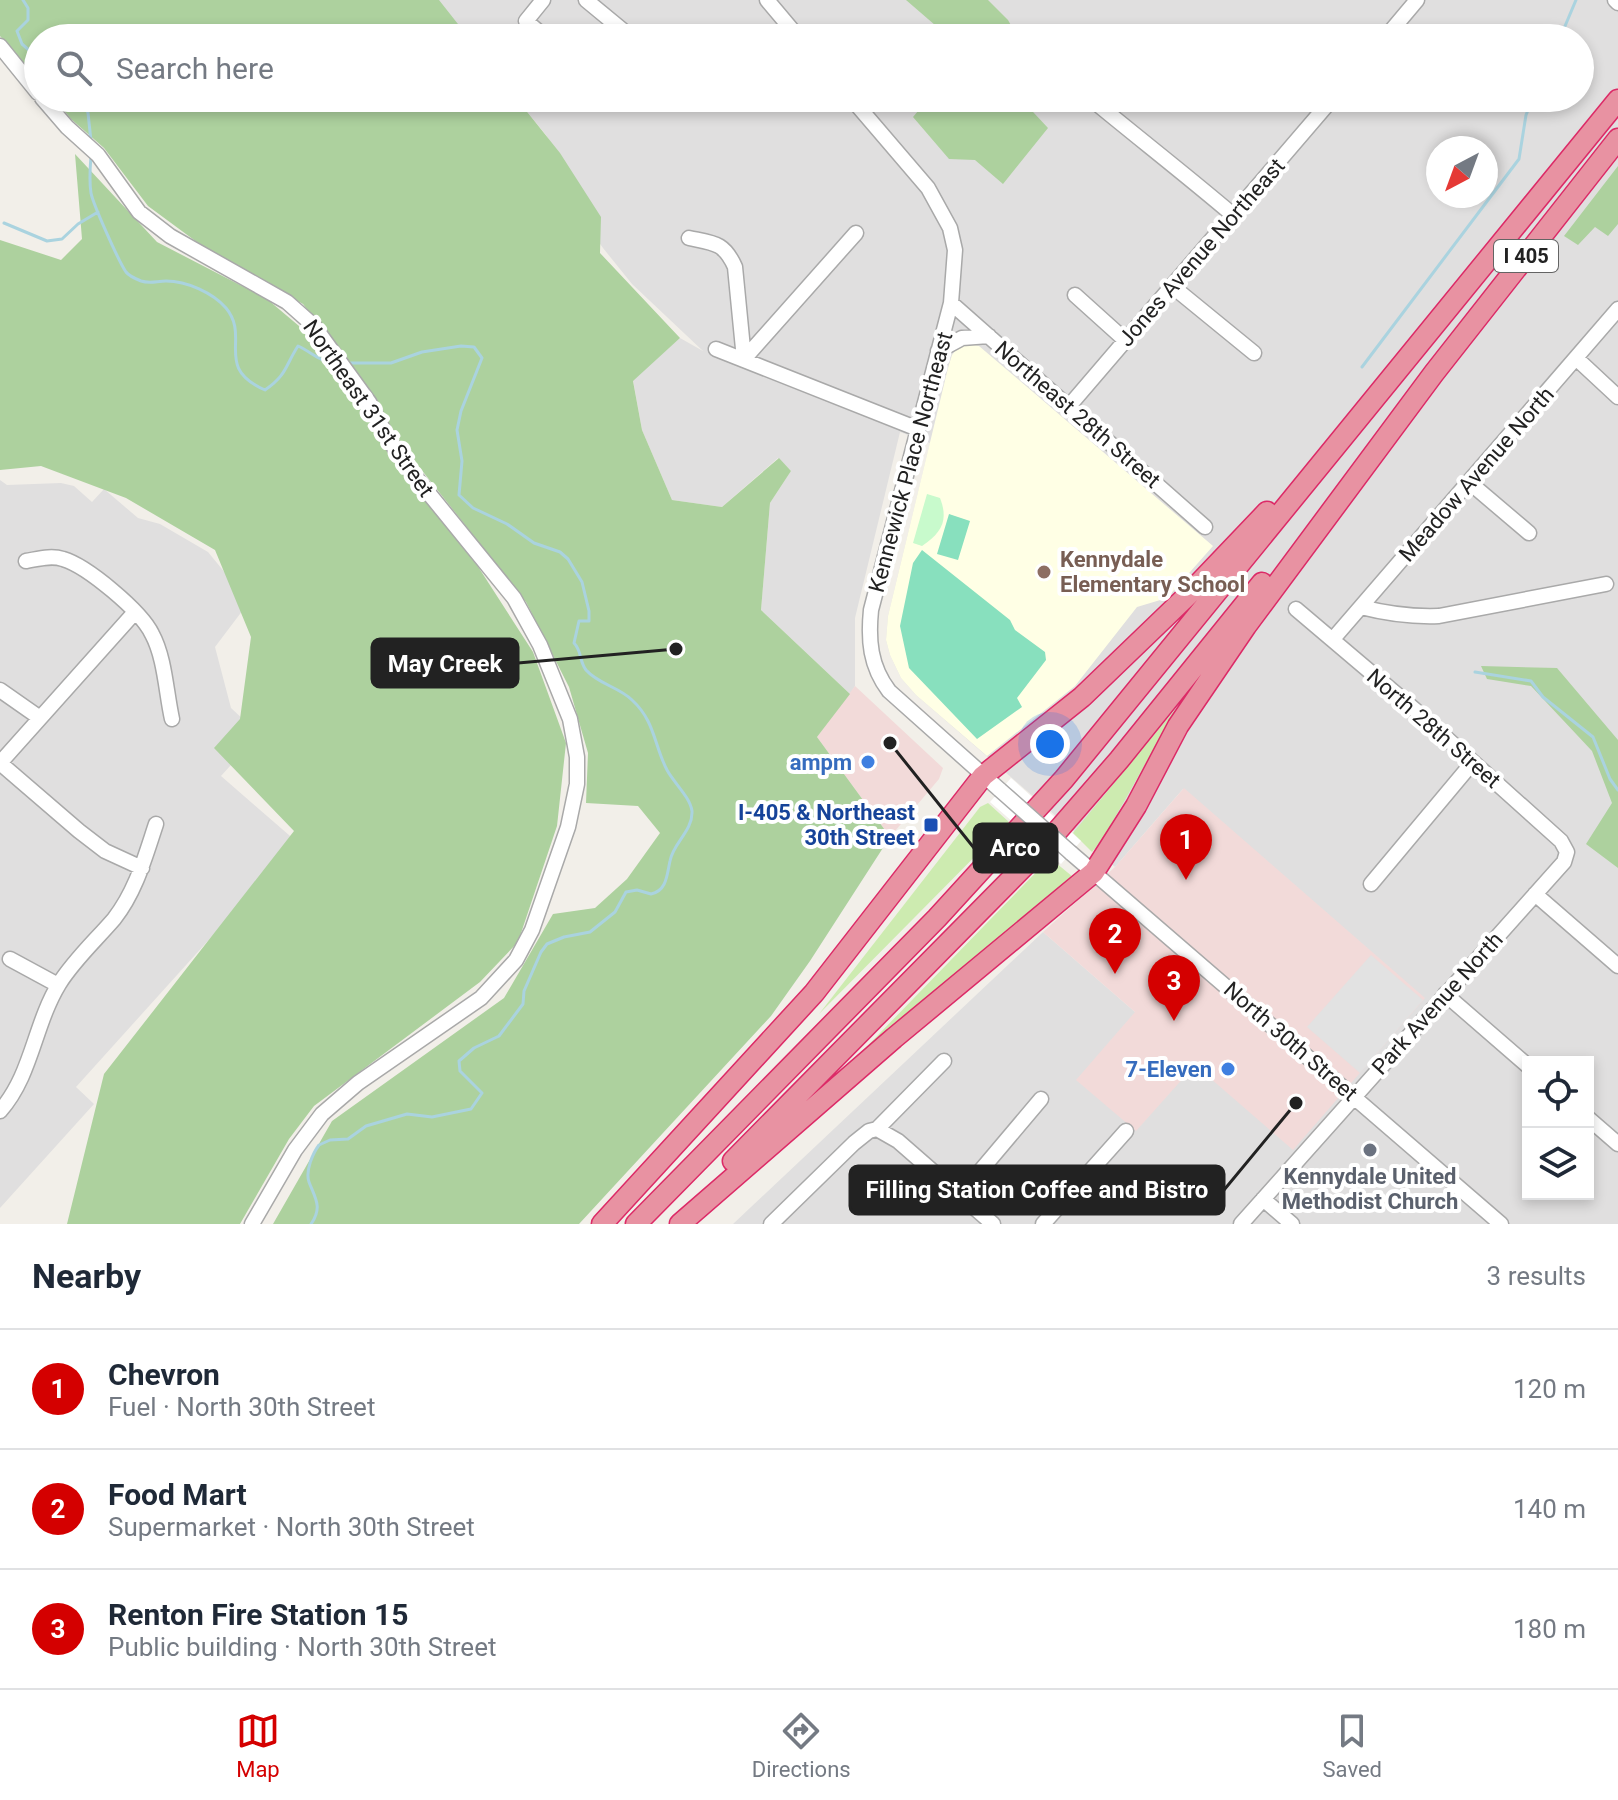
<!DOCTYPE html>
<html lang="en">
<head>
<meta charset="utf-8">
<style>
  :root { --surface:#fff; --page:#f2f2f3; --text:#1f2937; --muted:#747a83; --line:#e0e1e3; --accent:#d40000 }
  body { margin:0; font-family:Roboto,sans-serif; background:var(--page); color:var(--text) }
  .controls { position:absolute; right:24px; bottom:24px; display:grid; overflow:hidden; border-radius:0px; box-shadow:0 4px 12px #0003 }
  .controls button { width:72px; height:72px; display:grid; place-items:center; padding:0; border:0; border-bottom:2px solid var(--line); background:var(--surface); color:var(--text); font:40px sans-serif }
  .compass { position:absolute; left:1426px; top:136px; width:72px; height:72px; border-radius:50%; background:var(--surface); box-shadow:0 4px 12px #0003; rotate:221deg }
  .you { position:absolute; left:1050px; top:744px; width:28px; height:28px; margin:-20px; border:6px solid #fff; border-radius:50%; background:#1a73e8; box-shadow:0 0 0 12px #1a73e833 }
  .badge { display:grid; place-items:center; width:52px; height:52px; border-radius:50%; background:var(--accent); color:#fff; font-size:26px; font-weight:700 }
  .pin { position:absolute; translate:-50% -66px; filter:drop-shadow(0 2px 4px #0008) }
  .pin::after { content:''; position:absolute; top:42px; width:28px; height:24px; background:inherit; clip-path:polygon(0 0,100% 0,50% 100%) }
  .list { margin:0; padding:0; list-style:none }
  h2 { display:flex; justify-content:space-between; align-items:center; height:104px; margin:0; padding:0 32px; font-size:34px }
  h2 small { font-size:26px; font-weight:400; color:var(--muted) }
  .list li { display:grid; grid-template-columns:52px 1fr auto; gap:24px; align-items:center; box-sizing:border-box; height:120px; padding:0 32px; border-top:2px solid var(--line) }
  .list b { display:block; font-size:30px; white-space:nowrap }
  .list p { margin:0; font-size:26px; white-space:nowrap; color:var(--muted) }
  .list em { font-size:26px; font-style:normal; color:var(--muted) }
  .icon { flex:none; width:44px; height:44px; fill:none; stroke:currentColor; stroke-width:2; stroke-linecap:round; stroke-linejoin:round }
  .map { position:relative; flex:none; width:1618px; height:1224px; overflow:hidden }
  .search { position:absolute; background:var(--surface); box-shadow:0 4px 12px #0003; left:24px; right:24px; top:24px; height:88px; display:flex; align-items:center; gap:20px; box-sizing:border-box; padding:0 28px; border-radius:44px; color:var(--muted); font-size:30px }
  .sheet { height:464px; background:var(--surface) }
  nav { display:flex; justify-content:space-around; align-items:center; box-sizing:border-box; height:112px; border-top:2px solid var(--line); background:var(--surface); font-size:22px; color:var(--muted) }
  nav a { display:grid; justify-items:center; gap:4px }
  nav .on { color:var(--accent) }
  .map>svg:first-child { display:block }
  .residential { fill:#e0dfdf; fill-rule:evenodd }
  .commercial { fill:#f2dad9 }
  .education { fill:#ffffe5 }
  .grass { fill:#cdebb0 }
  .forest { fill:#add19e }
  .park { fill:#c8facc }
  .pitch { fill:#88e0be }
  .parking { fill:#e2e2e2 }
  .pier { fill:#fff }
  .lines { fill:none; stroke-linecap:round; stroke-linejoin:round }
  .stream { stroke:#aad3df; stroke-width:3 }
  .minor-casing { stroke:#a9a9a9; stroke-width:17 }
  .highway-casing { stroke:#dc2a67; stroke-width:23 }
  .minor { stroke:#fff; stroke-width:14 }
  .highway { stroke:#e892a2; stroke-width:20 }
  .minor-bridge-casing { stroke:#a9a9a9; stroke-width:17; stroke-linecap:butt }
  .minor-bridge { stroke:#fff; stroke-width:14 }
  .education-dot { fill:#8d6e63; stroke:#fff; stroke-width:3 }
  .shop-dot { fill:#3f7fe0; stroke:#fff; stroke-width:3 }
  .transit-dot { fill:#1a4fb4; stroke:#fff; stroke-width:3 }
  .worship-dot { fill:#6b7280; stroke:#fff; stroke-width:3 }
  .labels { text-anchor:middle; stroke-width:8; stroke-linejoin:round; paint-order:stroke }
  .shield { fill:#fff; stroke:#646464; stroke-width:2 }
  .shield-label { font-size:20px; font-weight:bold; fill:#222 }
  .street-label { font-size:22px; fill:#222; stroke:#fff }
  .education-label { font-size:22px; font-weight:bold; fill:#785e54; stroke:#fff; text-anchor:start }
  .shop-label { font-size:22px; font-weight:bold; fill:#366cbe; stroke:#fff; text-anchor:end }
  .transit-label { font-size:22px; font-weight:bold; fill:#164399; stroke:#fff; text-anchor:end }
  .worship-label { font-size:22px; font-weight:bold; fill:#5b616d; stroke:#fff }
  .leader { fill:none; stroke:#222; stroke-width:3 }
  .callout-dot { fill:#222; stroke:#fff; stroke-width:3 }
  .callout { fill:#222; stroke:#222; stroke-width:3 }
  .callout-label { font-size:24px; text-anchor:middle; font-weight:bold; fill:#fff }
</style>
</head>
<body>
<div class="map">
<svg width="1618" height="1224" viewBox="0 0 1618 1224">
  <rect width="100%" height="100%" fill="#f2efe9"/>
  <path class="residential" d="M 392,0 L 1618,0 L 1618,1224 L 733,1224 L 1043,932 L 1135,1012 L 1136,1131 L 1183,789 L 1115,867 L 916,695 L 901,678 L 890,655 L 886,640 L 888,616 L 930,443 L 900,432 L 855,618 L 855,686 L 850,694 L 761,610 L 770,503 L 791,471 L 778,458 L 722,507 L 672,500 L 642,430 L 633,380 L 680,338 L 703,351 L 632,284 L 603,248 L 588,227 L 596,218 L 546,135 L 516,98 L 1580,98 L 1580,38 L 454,38 ZM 1438,148 L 1486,148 L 1486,196 L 1438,196 ZM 1528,1062 L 1588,1062 L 1588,1194 L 1528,1194 Z
    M 0,480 L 7,485 L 61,483 L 74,486 L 92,502 L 104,489 L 138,518 L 160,524 L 208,552 L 249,602 L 215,647 L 231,708 L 259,734 L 221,776 L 297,842 L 76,1087 L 94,1104 L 0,1208 Z"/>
  <path class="commercial" d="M 855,686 L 943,768 L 939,779 L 890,837 L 817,737 Z
    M 1184,788 L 1425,998 L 1293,1150 L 1195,1065 L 1136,1131 L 1076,1080 L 1135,1012 L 1043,932 L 1115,867 Z"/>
  <path class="education" d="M 970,344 L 979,346 L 1213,546 L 1167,598 L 1137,607 L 1075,686 L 987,756 L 916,695 L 901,678 L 890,655 L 886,640 L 888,616 L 948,368 L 952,355 L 958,347 Z"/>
  <path class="grass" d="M 1178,706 L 1105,835 L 1092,852 L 1073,833 Z
    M 988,803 L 1009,822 L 819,1014 L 980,807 Z
    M 1050,858 L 1073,877 L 845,1069 Z"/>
  <path class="forest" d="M 0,0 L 439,0 L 469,38 L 38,38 L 38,79 L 0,36 Z
    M 906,0 L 988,0 L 1008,20 L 1018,38 L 950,38 Z
    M 54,98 L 516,98 L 560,153 L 601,217 L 600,253 L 680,338 L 633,381 L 642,430 L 672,500 L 722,507 L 779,458 L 791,471 L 770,503 L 761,610 L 850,694 L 817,737 L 890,837 L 810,961 L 771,1016 L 579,1224 L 273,1224 L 332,1121 L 504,998 L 553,914 L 595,908 L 627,879 L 660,833 L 638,806 L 586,803 L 588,753 L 569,687 L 526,602 L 401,444 L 368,390 L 333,343 L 303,304 L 209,251 L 148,206 L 104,148 L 71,119 Z
    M 929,98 L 1020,98 L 1048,128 L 1003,184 L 975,160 L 949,159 L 913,117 Z
    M 75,154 L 157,242 L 267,299 L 299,326 L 349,391 L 402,470 L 477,565 L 533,652 L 566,743 L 557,826 L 518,942 L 480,982 L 314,1106 L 289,1139 L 240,1224 L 67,1224 L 104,1074 L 294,831 L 214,748 L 240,719 L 251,637 L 215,550 L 126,498 L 41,466 L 0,470 L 0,240 L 61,260 L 82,239 Z
    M 1618,166 L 1618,224 L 1608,236 L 1595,227 L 1578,245 L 1564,236 Z
    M 1481,666 L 1557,668 L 1618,740 L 1618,868 L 1586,844 L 1612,803 L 1592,751 L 1531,686 L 1487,679 Z"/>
  <path class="park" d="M 927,494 L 940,498 C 949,521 941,533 922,546 L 913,543 Z"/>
  <path class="pitch" d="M 949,514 L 970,521 L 958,560 L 937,554 Z
    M 922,550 L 1010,620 L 1015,630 L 1045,652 L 1046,660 L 1017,698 L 1022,707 L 977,739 L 909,668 L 900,626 L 913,563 Z"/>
  <path class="parking" d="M 1371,955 L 1423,1000 L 1360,1073 L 1307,1027 Z"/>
  <path class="pier" d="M 1011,778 L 1081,841 L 1061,864 L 990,802 Z"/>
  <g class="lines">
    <path class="stream" d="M 23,0 L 28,8 L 28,20 L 17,31 L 22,44 L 38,58
      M 1560,38 L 1576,0
      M 82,98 L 88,113 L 91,141
      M 91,156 C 90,168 89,181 91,193 C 93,204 119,262 126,272 C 129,276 136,279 141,281 C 150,284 157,281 166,281 C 187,281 213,293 226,308 C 251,338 213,367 265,390 C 287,375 285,366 298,346 C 313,353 320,362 336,363
      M 4,223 L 47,241 L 62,239 L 78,224 L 98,212
      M 1362,367 L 1519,159 L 1526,115 L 1533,98
      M 1475,672 L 1531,681 L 1543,697 L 1593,737 L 1610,779 L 1618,790
      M 311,1224 C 323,1207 315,1198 309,1182 C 305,1171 313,1153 319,1145 L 330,1140 L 348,1139 L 366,1126 L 407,1114 L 432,1117 L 471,1109 L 482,1093 L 460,1071 L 459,1061 L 474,1048 L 499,1036 L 523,1004 L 524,991 L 541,952 L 547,944 L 564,937 L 590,932 L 615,912 L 626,892 L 637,890 L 651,894 C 667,891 667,874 670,861 C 673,843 693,831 692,811 C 690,797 674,783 667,770 C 654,745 655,721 632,700 C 619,687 598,684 586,670 C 579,661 582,651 574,643 L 579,621 L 589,621 L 589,611 L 582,582 L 568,559 L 560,552 L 534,543 L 507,524 L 473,508 L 459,495 L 462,461 L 457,430 L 461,411 L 482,358 L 474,347 L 461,346 L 422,352 L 391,363 L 348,363"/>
    <defs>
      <path id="minor" d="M 543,0 L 526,21 L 546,38
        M 586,0 L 632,38
        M 767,0 L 799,38
        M 1615,0 L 1618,3
        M 1385,38 L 1417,0
        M 0,46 L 38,93
        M 42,98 L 67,127 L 98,155 L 139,212 L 170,236 L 287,302 L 314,326 L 369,402 L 387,437 L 409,469 L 514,598 L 540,645 L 570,719 L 577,757 L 577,784 L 568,827 L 532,930 L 516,960 L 481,998 L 358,1083 L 322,1114 L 295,1150 L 252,1224
        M 851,98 L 928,188 L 950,228 L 955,250 L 951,303 L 871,610 C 868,640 870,666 889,691 L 1000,790
        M 1090,98 C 1137,137 1186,175 1233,215
        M 689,238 C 713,243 724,242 735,267 L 744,359
        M 1172,286 L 1254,353
        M 1075,295 L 1125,340
        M 951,303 L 1205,527
        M 716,349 L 918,429
        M 938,351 L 962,338 L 989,336
        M 1576,358 L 1618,397
        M 744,359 L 856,233
        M 1070,405 L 1333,98
        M 1469,482 L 1529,533
        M 26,561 C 38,559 51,555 63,559 C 87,566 141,611 152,634 C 165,658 166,692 172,719
        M 1361,607 C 1388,614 1412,617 1439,616 L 1606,584
        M 1333,639 L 1618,309
        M 0,690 L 40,718
        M 0,763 L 135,612
        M 0,763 L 79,831 L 105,851 L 142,868
        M 1071,853 L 1501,1224
        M 1371,884 L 1473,762
        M 1535,894 L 1618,966
        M 10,959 L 58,985
        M 1445,994 L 1528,1066
        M 0,1111 C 32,1075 34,1025 59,984 C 74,960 95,941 114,919 C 136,891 145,857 156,824
        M 1588,1118 L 1618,1144
        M 877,1129 L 898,1141 L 993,1224
        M 960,1195 L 1041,1099
        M 1263,1199 L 1292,1224
        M 771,1224 L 854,1143 L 869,1131 L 877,1129 L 944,1061
        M 1043,1224 L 1126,1131
        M 1241,1224 L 1564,862 L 1567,852 L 1561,841 L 1414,709 L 1296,609"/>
      <path id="highway" d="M 733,1161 L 1046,844 L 1119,760 L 1262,583
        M 602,1224 L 814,993 L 983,776 L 1082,697 L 1187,596 L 1267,512
        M 636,1224 L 937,918 L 1064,779 L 1618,100
        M 680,1224 L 894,1038 L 1094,872 L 1136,806 L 1178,726 L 1246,626 L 1434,373 L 1618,139"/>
    </defs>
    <use href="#minor" class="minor-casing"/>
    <use href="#highway" class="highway-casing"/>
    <use href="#minor" class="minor"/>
    <use href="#highway" class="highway"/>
    <defs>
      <path id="minor-bridge" d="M 1000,790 L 1071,853"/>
    </defs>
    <use href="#minor-bridge" class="minor-bridge-casing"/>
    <use href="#minor-bridge" class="minor-bridge"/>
  </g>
  <circle class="education-dot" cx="1044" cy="572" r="8"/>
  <g class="shop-dot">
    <circle cx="868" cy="762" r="8"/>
    <circle cx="1228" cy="1069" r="8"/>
  </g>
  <rect class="transit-dot" x="923" y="817" width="16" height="16" rx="4"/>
  <circle class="worship-dot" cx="1370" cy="1150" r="8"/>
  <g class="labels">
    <rect class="shield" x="1494" y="240" width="64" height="32" rx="6"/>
    <g class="shield-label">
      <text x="1526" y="263">I 405</text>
    </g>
    <g class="street-label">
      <text transform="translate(1201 252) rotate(-49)" y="8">Jones Avenue Northeast</text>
      <text transform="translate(369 408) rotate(55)" y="8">Northeast 31st Street</text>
      <text transform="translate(1078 414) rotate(41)" y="8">Northeast 28th Street</text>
      <text transform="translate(910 462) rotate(-75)" y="8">Kennewick Place Northeast</text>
      <text transform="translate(1476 474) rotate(-49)" y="8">Meadow Avenue North</text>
      <text transform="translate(1434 728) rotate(41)" y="8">North 28th Street</text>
      <text transform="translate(1437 1003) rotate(-48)" y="8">Park Avenue North</text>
      <text transform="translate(1291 1041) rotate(41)" y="8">North 30th Street</text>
    </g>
    <g class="education-label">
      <text x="1060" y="567">Kennydale<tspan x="1060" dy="25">Elementary School</tspan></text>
    </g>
    <g class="shop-label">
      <text x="852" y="770">ampm</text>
      <text x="1212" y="1077">7-Eleven</text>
    </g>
    <g class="transit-label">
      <text x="915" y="820">I-405 &amp; Northeast<tspan x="915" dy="25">30th Street</tspan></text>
    </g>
    <g class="worship-label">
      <text x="1370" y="1184">Kennydale United<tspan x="1370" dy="25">Methodist Church</tspan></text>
    </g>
  </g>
  <path class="leader" d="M676 649L518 663M890 743L974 848M1296 1103L1224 1190"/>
  <g class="callout-dot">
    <circle cx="676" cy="649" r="8"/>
    <circle cx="890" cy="743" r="8"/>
    <circle cx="1296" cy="1103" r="8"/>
  </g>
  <g class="callout">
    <rect x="372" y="639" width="146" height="48" rx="8"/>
    <rect x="974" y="824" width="83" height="48" rx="8"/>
    <rect x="850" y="1166" width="374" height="48" rx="8"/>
  </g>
  <g class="callout-label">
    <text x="445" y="672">May Creek</text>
    <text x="1015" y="856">Arco</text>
    <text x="1037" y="1198">Filling Station Coffee and Bistro</text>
  </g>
</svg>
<div class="controls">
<button><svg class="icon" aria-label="locate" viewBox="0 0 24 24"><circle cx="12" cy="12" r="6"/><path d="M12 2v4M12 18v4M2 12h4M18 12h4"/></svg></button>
<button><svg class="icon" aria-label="layers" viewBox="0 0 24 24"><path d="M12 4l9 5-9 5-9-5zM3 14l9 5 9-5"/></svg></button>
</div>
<svg class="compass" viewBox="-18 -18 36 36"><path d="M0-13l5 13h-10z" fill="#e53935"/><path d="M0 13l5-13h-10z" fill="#747a83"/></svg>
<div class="you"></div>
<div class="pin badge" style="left:1186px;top:880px">1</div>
<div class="pin badge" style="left:1115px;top:974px">2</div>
<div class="pin badge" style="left:1174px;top:1021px">3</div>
<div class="search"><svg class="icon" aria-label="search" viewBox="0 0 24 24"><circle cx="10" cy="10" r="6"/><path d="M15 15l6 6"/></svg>Search here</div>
</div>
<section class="sheet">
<h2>Nearby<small>3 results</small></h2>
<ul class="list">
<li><span class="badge">1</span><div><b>Chevron</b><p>Fuel · North 30th Street</p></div><em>120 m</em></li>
<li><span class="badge">2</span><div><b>Food Mart</b><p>Supermarket · North 30th Street</p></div><em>140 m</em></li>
<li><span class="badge">3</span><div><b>Renton Fire Station 15</b><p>Public building · North 30th Street</p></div><em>180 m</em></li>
</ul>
</section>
<nav>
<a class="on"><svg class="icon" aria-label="map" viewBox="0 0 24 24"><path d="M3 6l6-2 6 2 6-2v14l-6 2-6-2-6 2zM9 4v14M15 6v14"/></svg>Map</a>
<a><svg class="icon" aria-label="directions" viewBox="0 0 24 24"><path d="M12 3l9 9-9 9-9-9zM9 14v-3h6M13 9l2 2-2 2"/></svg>Directions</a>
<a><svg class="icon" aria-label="saved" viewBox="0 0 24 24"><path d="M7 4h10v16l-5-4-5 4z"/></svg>Saved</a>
</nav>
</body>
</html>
